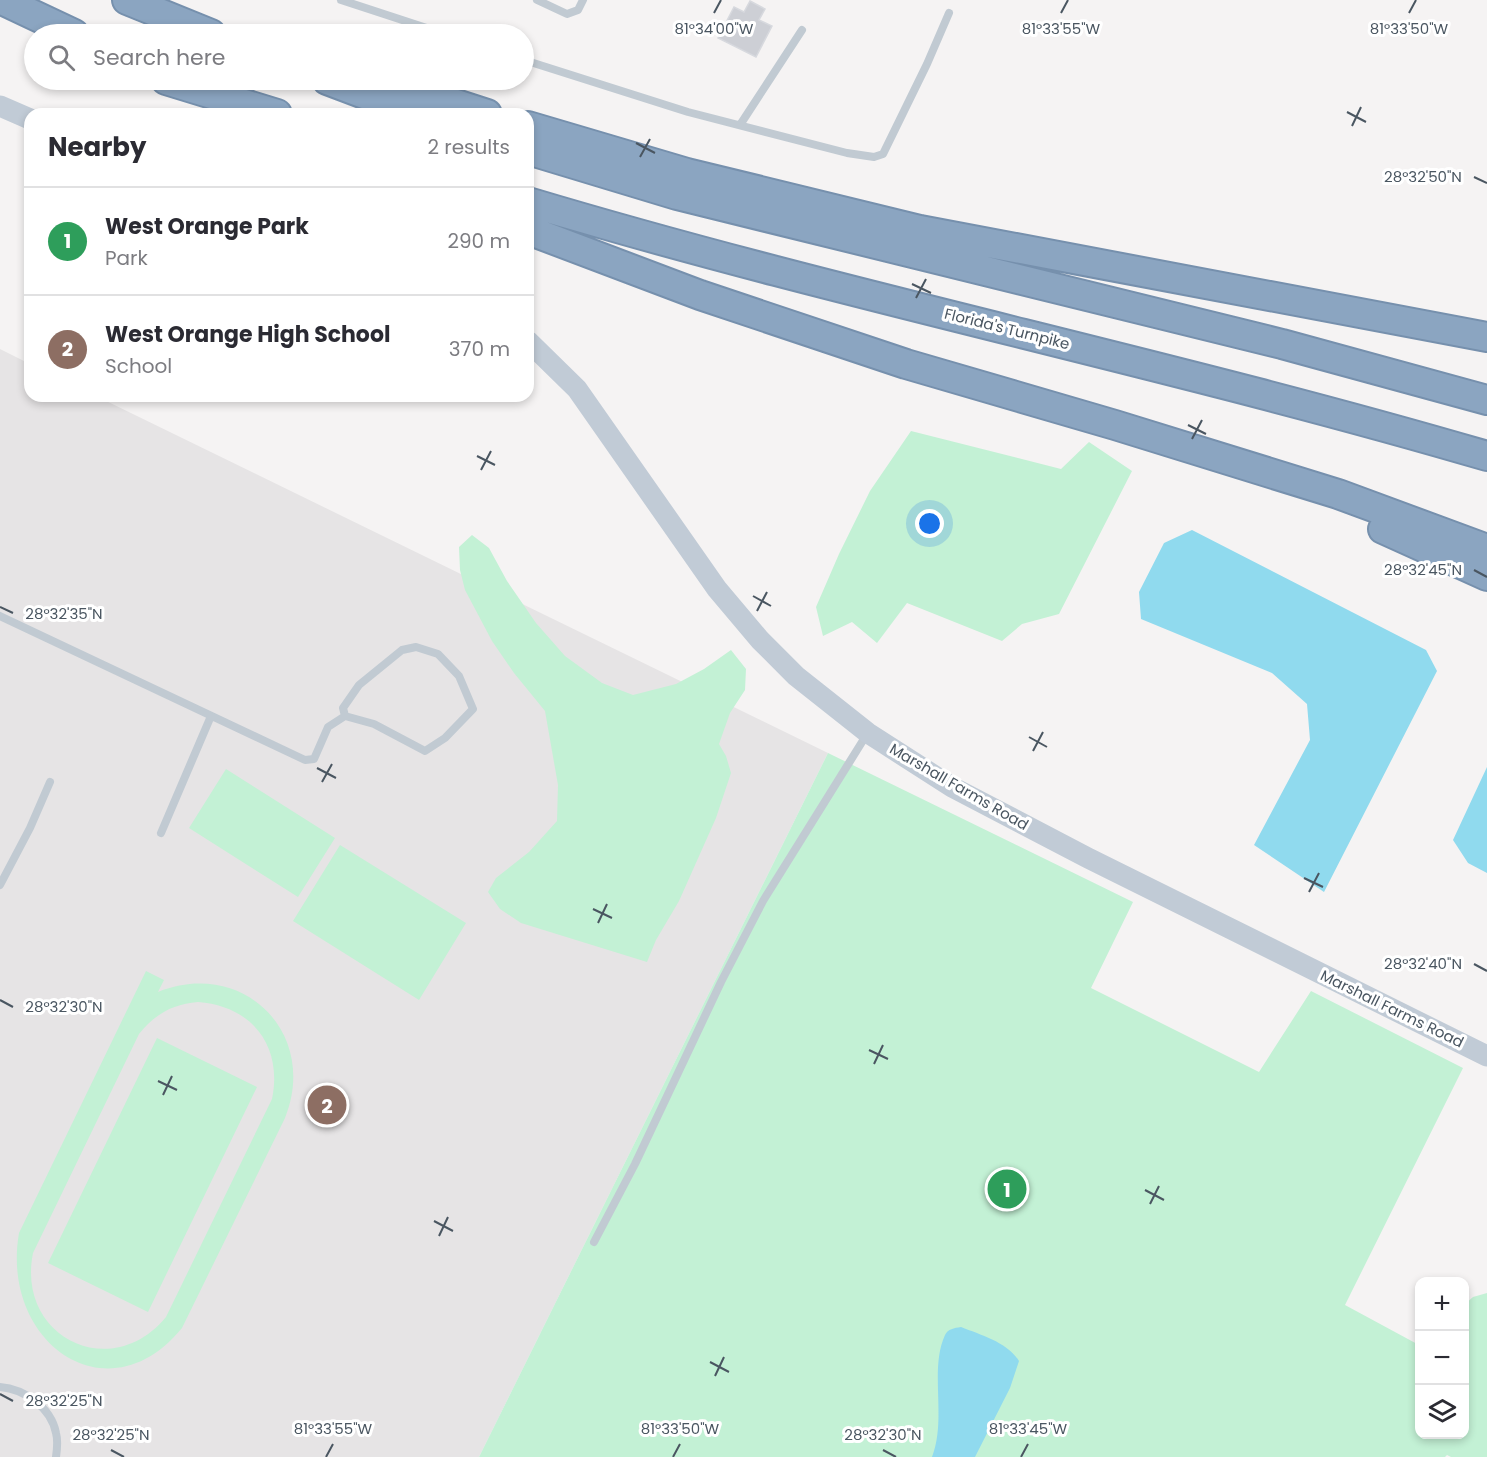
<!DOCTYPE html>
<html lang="en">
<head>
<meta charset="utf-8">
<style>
  :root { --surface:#fff; --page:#f7f7f7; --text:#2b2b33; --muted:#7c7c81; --line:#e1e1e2; --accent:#db2777 }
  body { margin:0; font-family:Poppins,sans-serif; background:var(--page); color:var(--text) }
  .controls { position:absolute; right:18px; bottom:18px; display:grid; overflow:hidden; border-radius:12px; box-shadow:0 3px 9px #0003 }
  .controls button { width:54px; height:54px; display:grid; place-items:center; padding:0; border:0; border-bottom:2px solid var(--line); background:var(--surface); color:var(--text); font:30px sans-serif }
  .you { position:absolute; left:930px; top:524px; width:21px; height:21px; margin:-15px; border:4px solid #fff; border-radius:50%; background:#1a73e8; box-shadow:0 0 0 9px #1a73e833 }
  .badge { display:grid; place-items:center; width:39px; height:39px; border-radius:50%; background:var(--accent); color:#fff; font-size:20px; font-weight:700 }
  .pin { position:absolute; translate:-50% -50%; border:3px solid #fff; box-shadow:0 2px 6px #0006 }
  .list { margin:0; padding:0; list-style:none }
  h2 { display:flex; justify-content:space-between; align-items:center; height:78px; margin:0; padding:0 24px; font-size:26px }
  h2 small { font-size:20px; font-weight:400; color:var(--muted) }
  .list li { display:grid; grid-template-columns:39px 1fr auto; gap:18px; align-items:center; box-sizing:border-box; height:108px; padding:0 24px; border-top:2px solid var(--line) }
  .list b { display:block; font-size:22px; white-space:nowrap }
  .list p { margin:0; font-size:20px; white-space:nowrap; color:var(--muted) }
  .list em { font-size:20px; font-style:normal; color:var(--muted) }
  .icon { flex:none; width:33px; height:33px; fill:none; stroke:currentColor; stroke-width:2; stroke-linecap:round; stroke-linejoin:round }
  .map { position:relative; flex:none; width:1487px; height:1457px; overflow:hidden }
  .search { position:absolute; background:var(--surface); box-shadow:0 3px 9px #0003; left:24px; top:24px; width:510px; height:66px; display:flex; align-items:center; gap:15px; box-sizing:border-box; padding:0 21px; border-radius:33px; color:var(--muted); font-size:22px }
  .panel { position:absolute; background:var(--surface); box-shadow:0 3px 9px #0003; left:24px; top:108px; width:510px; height:294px; border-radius:18px }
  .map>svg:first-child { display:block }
  .education { fill:#e6e4e5 }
  .green { fill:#c3f1d5; fill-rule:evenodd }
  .water { fill:#90daee }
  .building { fill:#cdcfd5; stroke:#d7d9de; stroke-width:1.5 }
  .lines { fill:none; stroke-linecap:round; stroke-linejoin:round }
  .highway-casing { stroke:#7690ad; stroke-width:32 }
  .lane { stroke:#c1cad2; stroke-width:8 }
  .secondary { stroke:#c1cbd6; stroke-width:21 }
  .highway { stroke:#8ba5c1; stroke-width:28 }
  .ticks { fill:none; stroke:#4a5661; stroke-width:2 }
  .labels { text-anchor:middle; stroke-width:6; stroke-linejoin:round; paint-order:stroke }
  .street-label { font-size:15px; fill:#4a5661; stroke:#fff }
  .ticks-label { font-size:15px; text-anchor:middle; fill:#4a5661; stroke:#fff; stroke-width:6; stroke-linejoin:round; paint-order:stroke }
</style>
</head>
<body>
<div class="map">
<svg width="1487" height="1457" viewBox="0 0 1487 1457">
  <rect width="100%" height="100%" fill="#f5f3f3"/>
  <path class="education" d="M 0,349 L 30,364 L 30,396 L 96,396 L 828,753 L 479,1457 L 0,1457 Z"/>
  <path class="green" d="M 911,431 L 1061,469 L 1089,442 L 1132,471 L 1059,614 L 1022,624 L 1002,641 L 907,603 L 877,643 L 852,622 L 823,636 L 816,607 L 839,554 L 870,491 Z
    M 472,535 L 489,548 L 507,581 L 536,623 L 565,656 L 602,683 L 633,695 L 676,684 L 704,669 L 731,650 L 746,669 L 745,690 L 730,713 L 719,744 L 726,756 L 731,773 L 716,818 L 679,901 L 656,940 L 647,962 L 521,923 L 500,909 L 488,892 L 496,878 L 529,852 L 557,821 L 558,785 L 545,711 L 514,673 L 492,641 L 465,590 L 460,570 L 459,547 Z
    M 828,753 L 1133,902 L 1091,988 L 1259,1072 L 1311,991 L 1463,1068 L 1345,1305 L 1419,1345 L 1420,1434 L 1464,1434 L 1465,1304 L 1473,1297 L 1487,1293 L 1487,1457 L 1451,1457 L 1447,1455 L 1445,1457 L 479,1457 Z
    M 226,769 L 335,838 L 298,897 L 189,828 Z
    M 340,845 L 466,923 L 419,1000 L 293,921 Z
    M 146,971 L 164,980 L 158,992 C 243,958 319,1033 285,1118 L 182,1328 C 108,1419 0,1343 19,1233 ZM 198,1002 C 252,1006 283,1046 272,1099 L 166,1317 C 111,1384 16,1337 33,1253 L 139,1034 C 155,1014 173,1004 198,1002 Z
    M 157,1038 L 257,1087 L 148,1312 L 48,1263 Z"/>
  <path class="water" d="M 1192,530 L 1426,650 L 1437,671 L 1324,892 L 1254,845 L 1310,740 L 1307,704 L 1272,673 L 1141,619 L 1139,592 L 1164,543 Z
    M 1487,767 L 1487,873 L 1468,863 L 1453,840 Z
    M 961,1327 C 981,1335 1007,1342 1019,1361 L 1010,1388 L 975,1457 L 932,1457 C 947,1418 929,1370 945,1335 C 948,1329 954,1328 961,1327 Z"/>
  <path class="building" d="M 750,1 L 765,9 L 759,20 L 772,26 L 756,57 L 718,38 L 734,7 L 744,12 Z"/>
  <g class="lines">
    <defs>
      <path id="highway" d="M 2,0 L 74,34
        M 127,0 L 211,34
        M 166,80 L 277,114
        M 327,80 L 417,114
        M 382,80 L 487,114
        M 528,126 L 687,173 L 920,230 L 1487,337
        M 528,150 L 677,195 L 1282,344 L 1487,400
        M 528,202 C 845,297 1170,363 1487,456
        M 528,230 L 700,295 L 906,364 L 1115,425 L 1338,494 L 1487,549
        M 1383,529 L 1487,576"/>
    </defs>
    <use href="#highway" class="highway-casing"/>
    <path class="lane" d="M 341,0 L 445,34
      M 537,0 L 567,14 L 578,10 L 583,0
      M 524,60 L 688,112 L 847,153 L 874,157 L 883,154 L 927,64 L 949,13
      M 740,125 L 802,30
      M 0,616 L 305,760 L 314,759 L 328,727 L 345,716
      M 416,647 L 438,654 L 459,676 L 473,709 L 445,738 L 425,751 L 374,724 L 345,716 L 343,708 L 359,685 L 402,650 Z
      M 161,833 L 211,716
      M 0,885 L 30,828 L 50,782
      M 594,1242 L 635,1164 L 721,982 L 763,901 L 867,734
      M 0,1387 C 24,1389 51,1407 56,1433 C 58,1440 57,1450 56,1457"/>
    <path class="secondary" d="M 0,106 L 30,119
      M 528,341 L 577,389 L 717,589 L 760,640 L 796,676 L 868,733 L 952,787 L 1088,858 L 1487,1056"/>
    <use href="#highway" class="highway"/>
  </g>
  <path class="ticks" d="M 714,13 L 721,0M 1061,13 L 1068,0M 1409,13 L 1416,0M 1347,112 L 1366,122M 1352,126 L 1361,107M 636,143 L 655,153M 640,157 L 650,139M 1474,177 L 1487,183M 912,284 L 931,293M 916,298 L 926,279M 1188,425 L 1206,434M 1192,439 L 1202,420M 477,456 L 495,465M 481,470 L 491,451M 1474,570 L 1487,577M 753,596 L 771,606M 0,607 L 13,613M 757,611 L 767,592M 1029,737 L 1047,747M 1033,751 L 1043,732M 317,768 L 336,778M 322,782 L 332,764M 1304,878 L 1323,887M 1309,892 L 1319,873M 593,909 L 612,918M 598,923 L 607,904M 1474,964 L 1487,971M 0,1000 L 13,1007M 869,1050 L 888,1059M 874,1064 L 883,1045M 158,1081 L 177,1090M 163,1095 L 172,1076M 1145,1190 L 1164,1200M 1150,1204 L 1159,1186M 434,1221 L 453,1231M 439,1236 L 448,1217M 710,1362 L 729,1372M 715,1376 L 724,1357M 0,1394 L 13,1401M 111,1450 L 124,1457M 883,1450 L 896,1457M 326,1457 L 333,1444M 673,1457 L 680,1444M 1021,1457 L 1028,1444"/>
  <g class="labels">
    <g class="street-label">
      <text transform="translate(1007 329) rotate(14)" y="5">Florida's Turnpike</text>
      <text transform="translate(959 787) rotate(30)" y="5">Marshall Farms Road</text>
      <text transform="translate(1392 1009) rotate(26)" y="5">Marshall Farms Road</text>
    </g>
  </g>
  <g class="ticks-label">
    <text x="714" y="34">81°34'00"W</text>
    <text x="1061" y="34">81°33'55"W</text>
    <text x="1409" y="34">81°33'50"W</text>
    <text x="1423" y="182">28°32'50"N</text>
    <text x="1423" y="575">28°32'45"N</text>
    <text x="64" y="619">28°32'35"N</text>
    <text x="1423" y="969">28°32'40"N</text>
    <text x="64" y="1012">28°32'30"N</text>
    <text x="64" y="1406">28°32'25"N</text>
    <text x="333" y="1434">81°33'55"W</text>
    <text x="680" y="1434">81°33'50"W</text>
    <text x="1028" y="1434">81°33'45"W</text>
    <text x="111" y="1440">28°32'25"N</text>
    <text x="883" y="1440">28°32'30"N</text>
  </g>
</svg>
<div class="controls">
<button>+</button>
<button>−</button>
<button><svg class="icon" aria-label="layers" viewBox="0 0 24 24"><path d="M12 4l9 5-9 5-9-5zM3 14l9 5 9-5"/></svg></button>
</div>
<div class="you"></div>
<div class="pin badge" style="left:1007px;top:1189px;background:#2e9e5b">1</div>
<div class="pin badge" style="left:327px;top:1105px;background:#8d6e63">2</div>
<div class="search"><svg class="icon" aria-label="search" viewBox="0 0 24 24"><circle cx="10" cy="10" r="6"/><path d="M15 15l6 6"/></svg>Search here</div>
<section class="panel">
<h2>Nearby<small>2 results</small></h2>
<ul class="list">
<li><span class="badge" style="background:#2e9e5b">1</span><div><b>West Orange Park</b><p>Park</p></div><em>290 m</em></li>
<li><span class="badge" style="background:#8d6e63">2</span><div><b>West Orange High School</b><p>School</p></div><em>370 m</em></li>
</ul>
</section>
</div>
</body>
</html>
